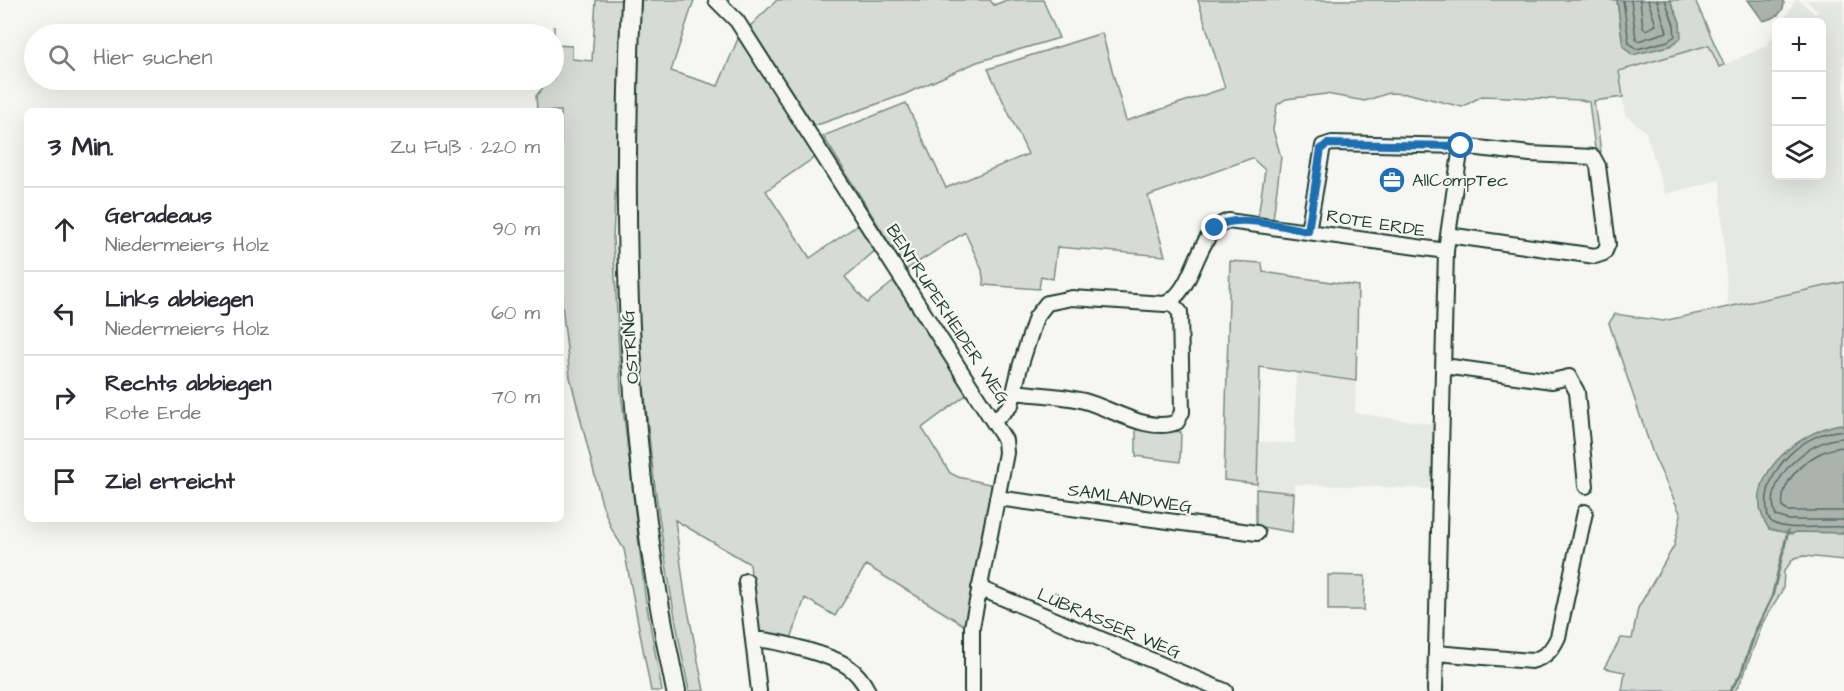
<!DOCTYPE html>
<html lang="de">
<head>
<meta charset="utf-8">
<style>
  :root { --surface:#fff; --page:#f2f2f3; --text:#2b2b33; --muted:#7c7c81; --line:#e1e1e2 }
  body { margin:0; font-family:"Architects Daughter",sans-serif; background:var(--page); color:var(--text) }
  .controls { position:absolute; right:18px; top:18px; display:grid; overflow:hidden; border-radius:9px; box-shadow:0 6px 24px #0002 }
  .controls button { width:54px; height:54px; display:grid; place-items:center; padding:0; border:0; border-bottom:2px solid var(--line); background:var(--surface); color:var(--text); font:30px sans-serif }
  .stop { position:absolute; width:18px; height:18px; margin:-14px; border:4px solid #1f6fb2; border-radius:50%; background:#fff }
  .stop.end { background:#1f6fb2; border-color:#fff; box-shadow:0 2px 6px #0008 }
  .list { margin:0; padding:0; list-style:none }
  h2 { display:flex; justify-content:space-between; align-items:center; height:78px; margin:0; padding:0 24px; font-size:26px }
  h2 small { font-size:20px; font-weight:400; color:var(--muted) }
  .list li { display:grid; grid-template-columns:39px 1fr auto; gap:18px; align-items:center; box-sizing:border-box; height:84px; padding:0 24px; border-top:2px solid var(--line) }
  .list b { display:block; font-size:22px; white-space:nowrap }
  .list p { margin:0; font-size:20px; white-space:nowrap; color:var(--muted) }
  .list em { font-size:20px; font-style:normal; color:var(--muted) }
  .icon { flex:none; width:33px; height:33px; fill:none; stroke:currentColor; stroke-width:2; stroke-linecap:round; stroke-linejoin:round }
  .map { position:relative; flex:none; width:1844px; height:691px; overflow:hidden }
  .search { position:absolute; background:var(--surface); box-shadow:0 6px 24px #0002; left:24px; top:24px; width:540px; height:66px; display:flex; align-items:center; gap:15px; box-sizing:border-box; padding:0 21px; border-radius:33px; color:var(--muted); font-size:22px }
  .panel { position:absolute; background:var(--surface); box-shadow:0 6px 24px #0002; left:24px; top:108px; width:540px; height:414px; border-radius:9px }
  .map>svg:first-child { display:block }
  .built { fill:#e6e8e4 }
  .green { fill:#d6dbd6; stroke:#7a8c85; stroke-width:1.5 }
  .water { fill:#aab3ae; stroke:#72847d; stroke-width:1.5 }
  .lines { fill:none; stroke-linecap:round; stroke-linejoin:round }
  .shore { stroke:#576c65; stroke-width:1.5 }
  .stream { stroke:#72847d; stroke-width:3 }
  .minor-casing { stroke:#1f3d34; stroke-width:18 }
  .major-casing { stroke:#1f3d34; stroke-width:22 }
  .minor { stroke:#f6f6f2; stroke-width:14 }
  .major { stroke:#f6f6f2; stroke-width:18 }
  .route { stroke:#1f6fb2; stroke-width:8 }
  .labels { text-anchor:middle; stroke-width:4.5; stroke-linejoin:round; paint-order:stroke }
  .poi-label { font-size:18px; fill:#1f3d34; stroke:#f6f6f2; text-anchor:start }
  .street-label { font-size:18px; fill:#1f3d34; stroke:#f6f6f2 }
</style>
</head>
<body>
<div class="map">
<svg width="1844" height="691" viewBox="0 0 1844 691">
  <rect width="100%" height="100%" fill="#f6f6f2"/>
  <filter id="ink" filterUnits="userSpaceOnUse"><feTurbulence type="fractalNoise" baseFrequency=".0167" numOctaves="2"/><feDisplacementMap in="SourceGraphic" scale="12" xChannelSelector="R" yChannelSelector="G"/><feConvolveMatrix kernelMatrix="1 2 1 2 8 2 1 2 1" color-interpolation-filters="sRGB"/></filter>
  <g filter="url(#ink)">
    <path class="built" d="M 1795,0 L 1799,0 L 1815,14 L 1818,11 L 1806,0 L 1844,0 L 1844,282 L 1728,307 L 1720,180 L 1665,194 L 1646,132 L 1625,115 L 1619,71 L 1710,45 L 1720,67 L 1766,46 L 1776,32 L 1776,176 L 1822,176 L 1822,22 L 1783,22 Z
      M 1296,372 L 1356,381 L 1355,413 L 1438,425 L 1436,489 L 1294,484 L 1294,493 L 1256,489 L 1257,442 L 1295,443 Z"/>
    <path class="green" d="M 596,0 L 625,0 L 613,238 L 621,391 L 645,596 L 662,691 L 651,691 L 624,549 L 612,530 L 602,504 L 570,377 L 561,295 L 561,111 L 537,111 L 536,96 L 549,80 L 554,80 L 554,26 L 554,45 L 572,46 L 572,59 L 592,61 Z
      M 641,0 L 694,0 L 671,71 L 718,86 L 740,34 L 818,155 L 766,191 L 810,258 L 862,222 L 878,248 L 845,277 L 867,303 L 898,278 L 970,392 L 922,428 L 950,473 L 958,477 L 994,485 L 967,627 L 866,565 L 835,616 L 805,598 L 790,642 L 762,633 L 756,625 L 750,564 L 675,520 L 685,595 L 704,691 L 689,691 C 643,465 623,230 641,0 Z
      M 777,0 L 990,0 L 994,5 L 1007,0 L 1043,0 L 1059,38 L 977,62 L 903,95 L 814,126 L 749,27 Z
      M 1198,0 L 1617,0 L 1623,46 L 1672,6 L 1670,0 L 1695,0 L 1724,65 L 1719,67 L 1709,45 L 1619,71 L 1623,97 L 1594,101 L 1601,152 L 1593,152 L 1595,149 L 1589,102 L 1581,100 L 1482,96 L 1462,107 L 1410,94 L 1389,93 L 1365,101 L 1326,94 L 1286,99 L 1277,105 L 1273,130 L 1281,157 L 1273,219 L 1258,217 L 1265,170 L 1252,158 L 1148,196 L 1165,256 L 1057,247 L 1053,279 L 1041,276 L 1039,289 L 984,285 L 982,270 L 965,232 L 906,270 L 823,136 L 906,103 L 946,188 L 1028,154 L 988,69 L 1102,33 L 1126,121 L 1225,88 Z
      M 1230,261 L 1262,263 L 1263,272 L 1358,286 L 1356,381 L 1260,367 L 1257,484 L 1224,480 Z
      M 1844,282 L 1844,560 L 1804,556 L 1794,558 L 1784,571 L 1783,589 L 1763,622 L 1743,677 L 1735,691 L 1622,691 L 1625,672 L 1604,668 L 1621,638 L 1632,639 L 1638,608 L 1674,546 L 1681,515 L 1653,454 L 1609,323 L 1615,314 L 1663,321 Z
      M 1136,425 L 1181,432 L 1180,462 L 1136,456 Z
      M 1256,489 L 1294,493 L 1292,532 L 1256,526 Z
      M 1328,575 L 1365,576 L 1364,610 L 1328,610 Z"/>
    <path class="water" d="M 1617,0 L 1670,0 L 1680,22 L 1681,38 L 1670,46 L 1632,55 L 1623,46 Z
      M 1748,0 L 1784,0 C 1785,14 1775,18 1763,21 Z
      M 1840,424 L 1844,426 L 1844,533 L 1796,532 L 1792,534 L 1769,529 C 1736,481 1797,432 1840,424 Z"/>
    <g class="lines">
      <path class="shore" d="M 1623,0 L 1629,43 L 1637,49 L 1668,41 L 1675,36 L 1674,25 L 1665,0
        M 1631,0 L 1636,39 L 1638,41 L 1667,32 L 1657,0
        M 1640,0 L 1643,28 L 1646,30 L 1656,25 L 1648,0
        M 1844,431 C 1806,429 1762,470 1767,509 C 1767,515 1768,521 1775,524 C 1790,531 1825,525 1844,527
        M 1844,438 C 1810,438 1761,480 1776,516 L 1789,520 L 1844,520
        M 1844,447 C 1815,448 1778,478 1783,508 L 1788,511 L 1844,511"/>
      <path class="stream" d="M 1730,691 L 1741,674 L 1756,630 L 1772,597 L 1788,531"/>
      <defs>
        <path id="minor" d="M 716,0 L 737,21 L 1005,440 L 1006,453 L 972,627 L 972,691
          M 1448,235 L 1461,146
          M 1444,366 L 1552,381 L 1569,377 L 1577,392 L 1586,486
          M 1014,392 C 1037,395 1062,395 1084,401 C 1111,408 1149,434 1177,422 L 1182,412 L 1180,312 L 1170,302
          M 995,420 L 1011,405 L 1020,367 L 1036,317 L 1047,303 L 1072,298 L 1165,304 C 1197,289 1194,233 1228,221 L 1446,251 L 1448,235 L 1595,256 L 1604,253 L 1608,244 L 1598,166 L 1593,157 L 1530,154 L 1461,146 L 1332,143 L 1323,146 L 1308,231
          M 997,498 L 1257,533
          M 746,581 L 759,691
          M 979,588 L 1225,691
          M 754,640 C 770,638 833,656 847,666 C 856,672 863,681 868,691
          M 1436,653 L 1531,661 C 1546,657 1552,650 1558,637 L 1585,512
          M 1435,691 L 1446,251"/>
        <path id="major" d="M 631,0 C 621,236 626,459 676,691"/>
      </defs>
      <use href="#minor" class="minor-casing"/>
      <use href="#major" class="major-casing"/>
      <use href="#minor" class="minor"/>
      <use href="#major" class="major"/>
    </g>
  </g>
  <g class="lines" filter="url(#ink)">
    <path class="route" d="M 1215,228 C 1234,212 1284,227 1308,231 L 1321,149 L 1327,144 L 1461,146"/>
  </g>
  <defs>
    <symbol id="office-disc" viewBox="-11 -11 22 22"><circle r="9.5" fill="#1f6fb2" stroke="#f6f6f2"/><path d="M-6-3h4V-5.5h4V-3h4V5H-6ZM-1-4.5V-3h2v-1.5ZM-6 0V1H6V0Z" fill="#fff"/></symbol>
  </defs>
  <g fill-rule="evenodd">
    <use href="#office-disc" x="1377" y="165" width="30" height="30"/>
  </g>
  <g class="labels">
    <g class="poi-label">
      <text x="1412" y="186">AllCompTec</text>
    </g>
    <g class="street-label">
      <text transform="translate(1376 223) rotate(9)" y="6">ROTE ERDE</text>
      <text transform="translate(948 314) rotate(57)" y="6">BENTRUPERHEIDER WEG</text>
      <text transform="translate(630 347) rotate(-94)" y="6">OSTRING</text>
      <text transform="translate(1130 498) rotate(8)" y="6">SAMLANDWEG</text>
      <text transform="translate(1109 623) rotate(23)" y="6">LÜBRASSER WEG</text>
    </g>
  </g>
</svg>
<div class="controls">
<button>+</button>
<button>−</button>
<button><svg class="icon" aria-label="layers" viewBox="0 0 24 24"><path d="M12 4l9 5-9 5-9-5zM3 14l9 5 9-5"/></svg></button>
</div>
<div class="stop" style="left:1461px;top:146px"></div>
<div class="stop end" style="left:1215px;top:228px"></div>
<div class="search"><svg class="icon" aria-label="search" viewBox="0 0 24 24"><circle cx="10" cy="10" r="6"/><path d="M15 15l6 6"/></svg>Hier suchen</div>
<section class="panel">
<h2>3 Min.<small>Zu Fuß · 220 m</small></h2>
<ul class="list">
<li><svg class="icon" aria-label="ahead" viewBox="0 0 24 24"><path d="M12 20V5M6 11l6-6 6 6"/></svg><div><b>Geradeaus</b><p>Niedermeiers Holz</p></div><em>90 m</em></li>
<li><svg class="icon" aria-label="left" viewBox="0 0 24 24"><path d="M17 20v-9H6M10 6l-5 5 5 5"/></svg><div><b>Links abbiegen</b><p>Niedermeiers Holz</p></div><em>60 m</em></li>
<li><svg class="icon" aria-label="right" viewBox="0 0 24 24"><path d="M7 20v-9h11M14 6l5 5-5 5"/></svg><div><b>Rechts abbiegen</b><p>Rote Erde</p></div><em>70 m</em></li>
<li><svg class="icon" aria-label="arrive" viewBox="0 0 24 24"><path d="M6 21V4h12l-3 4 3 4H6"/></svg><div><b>Ziel erreicht</b></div></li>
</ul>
</section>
</div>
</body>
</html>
